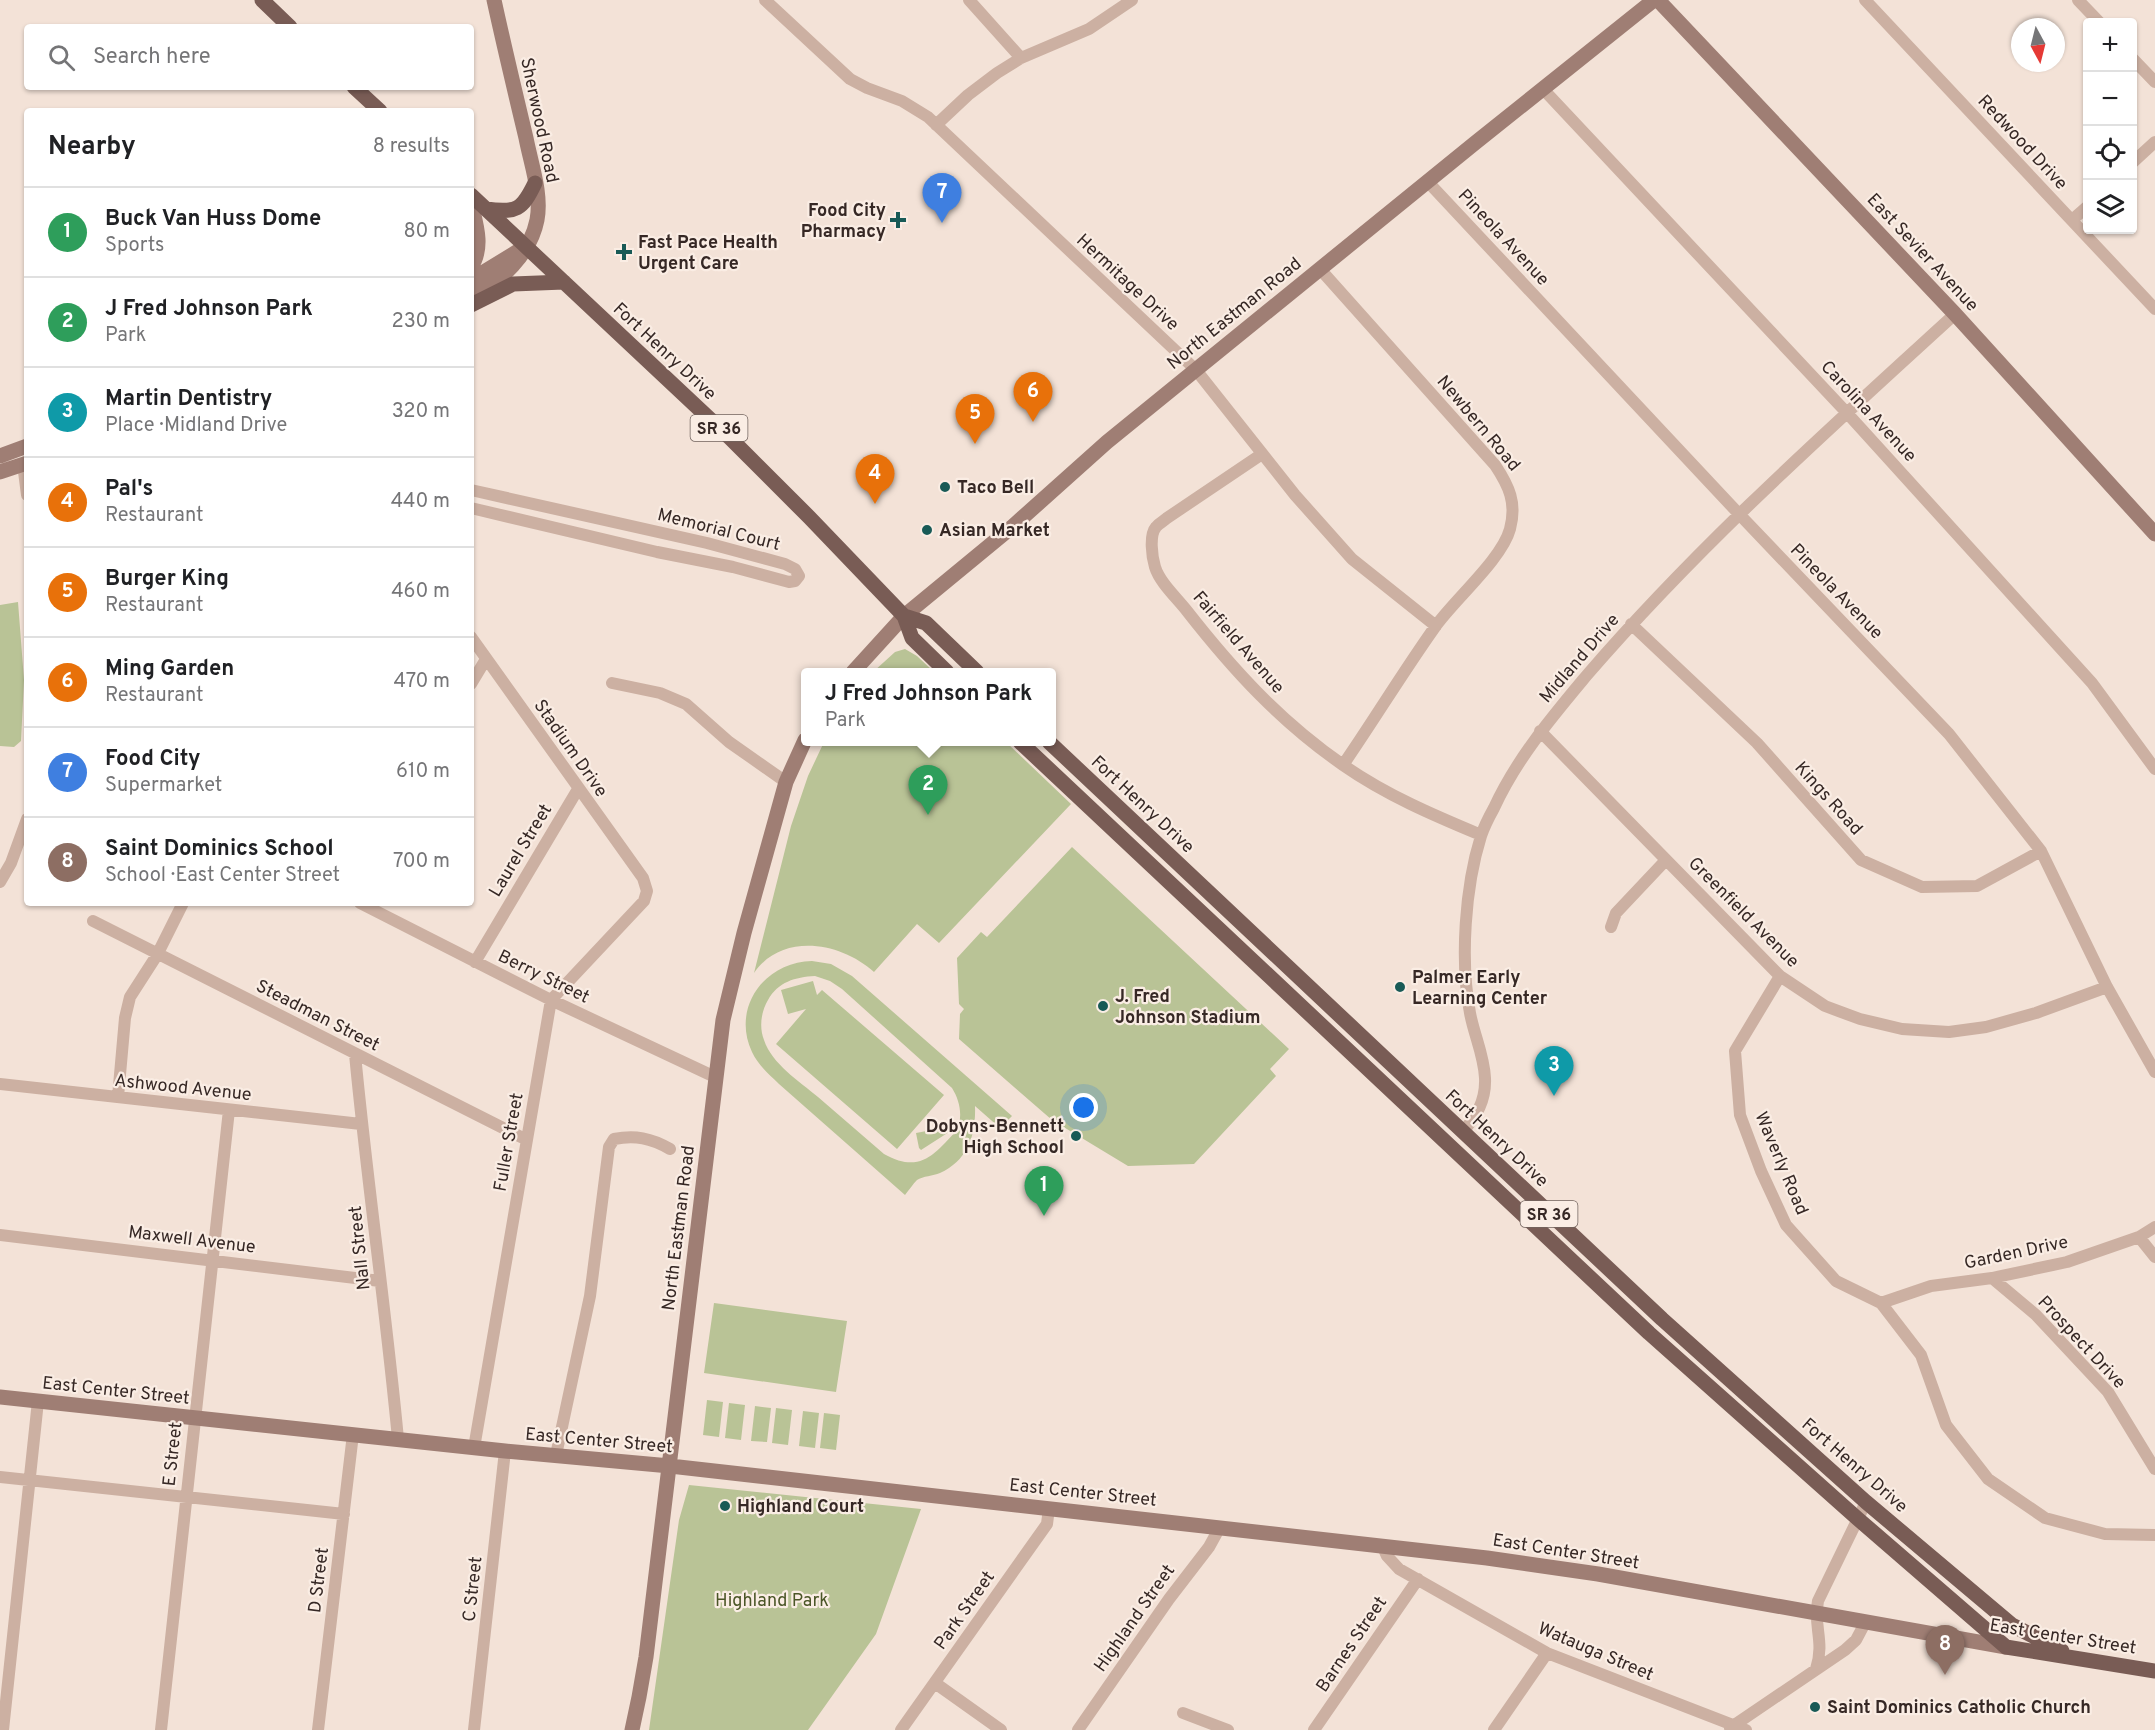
<!DOCTYPE html>
<html lang="en">
<head>
<meta charset="utf-8">
<style>
  :root { --surface:#fff; --page:#f6f6f6; --text:#202124; --muted:#757577; --line:#e0e0e0; --accent:#185a56 }
  body { margin:0; font-family:Overpass,sans-serif; background:var(--page); color:var(--text) }
  .controls { position:absolute; right:18px; top:18px; display:grid; overflow:hidden; border-radius:6px; box-shadow:0 2px 4px #0004 }
  .controls button { width:54px; height:54px; display:grid; place-items:center; padding:0; border:0; border-bottom:2px solid var(--line); background:var(--surface); color:var(--text); font:30px sans-serif }
  .compass { position:absolute; left:2011px; top:18px; width:54px; height:54px; border-radius:50%; background:var(--surface); box-shadow:0 2px 4px #0004; rotate:173deg }
  .you { position:absolute; left:1084px; top:1108px; width:21px; height:21px; margin:-15px; border:4px solid #fff; border-radius:50%; background:#1a73e8; box-shadow:0 0 0 9px #1a73e833 }
  .badge { display:grid; place-items:center; width:39px; height:39px; border-radius:50%; background:var(--accent); color:#fff; font-size:20px; font-weight:700 }
  .pin { position:absolute; translate:-50% -50px; filter:drop-shadow(0 2px 3px #0008) }
  .pin::after { content:''; position:absolute; top:32px; width:21px; height:18px; background:inherit; clip-path:polygon(0 0,100% 0,50% 100%) }
  .popup { position:absolute; left:801px; top:668px; width:255px; height:78px; box-sizing:border-box; display:grid; place-content:center; border-radius:6px; background:var(--surface); filter:drop-shadow(0 2px 4px #0005); font-size:20px; white-space:nowrap; color:var(--muted) }
  .popup b { font-size:22px; color:var(--text) }
  .popup::after { content:''; position:absolute; left:50%; top:100%; margin-left:-12px; border:12px solid transparent; border-top-color:var(--surface) }
  .list { margin:0; padding:0; list-style:none }
  h2 { display:flex; justify-content:space-between; align-items:center; height:78px; margin:0; padding:0 24px; font-size:26px }
  h2 small { font-size:20px; font-weight:400; color:var(--muted) }
  .list li { display:grid; grid-template-columns:39px 1fr auto; gap:18px; align-items:center; box-sizing:border-box; height:90px; padding:0 24px; border-top:2px solid var(--line) }
  .list b { display:block; font-size:22px; white-space:nowrap }
  .list p { margin:0; font-size:20px; white-space:nowrap; color:var(--muted) }
  .list em { font-size:20px; font-style:normal; color:var(--muted) }
  .icon { flex:none; width:33px; height:33px; fill:none; stroke:currentColor; stroke-width:2; stroke-linecap:round; stroke-linejoin:round }
  .map { position:relative; flex:none; width:2155px; height:1730px; overflow:hidden }
  .search { position:absolute; background:var(--surface); box-shadow:0 2px 4px #0004; left:24px; top:24px; width:450px; height:66px; display:flex; align-items:center; gap:15px; box-sizing:border-box; padding:0 21px; border-radius:6px; color:var(--muted); font-size:22px }
  .panel { position:absolute; background:var(--surface); box-shadow:0 2px 4px #0004; left:24px; top:108px; width:450px; height:798px; border-radius:6px }
  .map>svg:first-child { display:block }
  .green { fill:#b9c396; fill-rule:evenodd }
  .lines { fill:none; stroke-linecap:round; stroke-linejoin:round }
  .street { stroke:#ccb0a2; stroke-width:12 }
  .secondary { stroke:#9f7e74; stroke-width:15 }
  .primary { stroke:#795c55; stroke-width:15 }
  .poi-dot { fill:#185a56; stroke:#faede4; stroke-width:2 }
  .labels { text-anchor:middle; stroke-width:4.5; stroke-linejoin:round; paint-order:stroke }
  .shield { fill:#faede4; stroke:#71635e; stroke-width:1.5 }
  .shield-label { font-size:16px; font-weight:bold; fill:#362825 }
  .street-label { font-size:18px; fill:#362825; stroke:#faede4 }
  .poi-label { font-size:18px; font-weight:bold; fill:#362825; stroke:#faede4; text-anchor:start }
  .park-label { font-size:18px; fill:#4b5627; stroke:#faede4 }
</style>
</head>
<body>
<div class="map">
<svg width="2155" height="1730" viewBox="0 0 2155 1730">
  <rect width="100%" height="100%" fill="#f3e2d7"/>
  <path class="green" d="M 18,602 L 24,680 L 21,741 L 14,747 L 0,746 L 0,605 Z
    M 905,649 L 917,656 L 934,672 L 873,672 L 895,652 Z
    M 824,742 L 1006,742 L 1071,804 L 939,943 L 917,924 L 874,972 C 841,942 782,932 754,973 L 791,826 L 808,776 Z
    M 1072,847 L 1289,1049 L 1270,1069 L 1276,1076 L 1194,1164 L 1128,1166 L 1052,1120 L 959,1039 L 960,1014 L 964,1009 L 959,1004 L 957,958 L 981,932 L 987,937 Z
    M 812,961 L 831,964 L 852,976 L 1012,1116 L 1000,1128 L 975,1106 C 976,1135 968,1160 940,1173 C 933,1176 923,1176 917,1180 C 913,1184 909,1190 905,1195 L 779,1084 C 769,1074 758,1065 752,1052 C 731,1007 765,962 812,961 ZM 815,976 L 830,981 L 842,989 L 952,1088 C 960,1101 963,1116 957,1130 C 934,1155 920,1174 884,1154 C 862,1135 840,1116 818,1097 C 799,1081 772,1064 764,1040 C 759,1027 761,1012 768,1000 C 778,982 795,977 815,976 Z
    M 813,981 L 817,995 L 822,990 L 944,1095 L 897,1149 L 776,1044 L 806,1009 L 788,1014 L 781,990 Z
    M 948,1127 L 949,1132 L 921,1150 L 919,1148 L 916,1133 Z
    M 714,1303 L 847,1321 L 836,1392 L 704,1373 Z
    M 707,1400 L 723,1402 L 719,1437 L 703,1435 Z
    M 729,1403 L 745,1405 L 741,1440 L 725,1438 Z
    M 755,1406 L 771,1408 L 767,1442 L 751,1441 Z
    M 776,1408 L 792,1410 L 788,1445 L 772,1443 Z
    M 803,1411 L 819,1413 L 815,1448 L 799,1446 Z
    M 824,1413 L 840,1415 L 836,1450 L 820,1448 Z
    M 689,1485 L 921,1509 L 876,1634 L 808,1730 L 649,1730 L 679,1520 Z"/>
  <g class="lines">
    <path class="street" d="M 765,0 L 850,79 L 867,88 L 902,101 L 928,117 L 1196,370 L 1295,495 L 1352,559 L 1436,626
      M 969,0 L 1021,58
      M 1865,0 L 2155,309
      M 2078,0 L 2099,22
      M 2132,58 L 2155,82
      M 1543,89 L 1847,413 L 2092,683 L 2155,769
      M 936,125 L 968,95 L 997,73 L 1021,58 L 1089,29 L 1132,0
      M 2132,163 L 2155,142
      M 1428,182 L 1739,514 L 1949,734 L 2041,851 L 2107,987 L 2155,1072
      M 2072,220 L 2088,206
      M 1320,269 L 1495,465 C 1509,486 1517,503 1510,529 C 1502,559 1454,600 1435,627 C 1403,672 1374,720 1343,765
      M 1262,454 L 1167,518 C 1164,521 1159,523 1156,527 C 1149,535 1152,557 1155,567 C 1160,583 1177,598 1187,611 C 1234,671 1280,721 1343,765 C 1386,795 1433,815 1481,835
      M 23,464 L 27,495
      M 471,490 L 707,543 L 785,564 L 795,569 L 799,576 L 795,581 L 789,582 L 733,567 L 657,552 L 471,508
      M 1631,624 L 1757,743 L 1861,860 L 1922,887 L 1977,886 L 2041,851
      M 471,637 L 643,878 L 647,891 L 644,901 L 551,1000 L 474,1448
      M 612,683 L 660,693 L 686,704 L 729,742 L 786,782
      M 471,684 L 486,659
      M 1540,731 L 1780,976 L 1825,1006 L 1860,1019 L 1902,1029 L 1949,1032 L 1986,1027 L 2036,1013 L 2107,987
      M 0,882 L 11,863 L 27,819
      M 360,903 L 551,1000 L 715,1077
      M 93,921 L 527,1140
      M 1611,927 L 1616,913 L 1666,860
      M 475,962 L 578,789
      M 1780,976 L 1735,1051 L 1740,1115 L 1761,1171 L 1786,1225 L 1836,1281 L 1881,1303 L 1921,1355 L 1946,1425 L 1988,1479 L 2045,1518 L 2105,1534 L 2155,1535
      M 355,1054 C 367,1182 386,1310 398,1439
      M 0,1084 L 361,1124
      M 118,1097 L 125,1018 L 130,997 L 157,955 L 183,903
      M 1462,1132 C 1477,1117 1486,1099 1485,1078 C 1484,1055 1474,1035 1470,1013 C 1460,960 1465,887 1481,836 C 1484,827 1489,817 1494,808 C 1517,758 1552,717 1587,675 C 1699,545 1828,430 1955,314
      M 0,1235 L 380,1281
      M 2139,1237 L 2155,1257
      M 1992,1278 L 2036,1315 L 2108,1392 L 2155,1469
      M 1881,1303 L 1931,1286 L 1992,1278 L 2067,1262 L 2139,1237 L 2155,1227
      M 556,1455 L 590,1296 L 609,1147 L 614,1139 C 635,1135 651,1138 670,1149
      M 0,1477 L 344,1514
      M 1383,1547 L 1387,1556 L 1399,1569 L 1547,1653 L 1746,1730
      M 1816,1669 C 1825,1641 1813,1627 1818,1601 L 1866,1502
      M 935,1683 L 1001,1730
      M 1183,1713 L 1228,1730
      M 1730,1728 L 1845,1650 L 1856,1640 L 1865,1623
      M 3,1730 L 38,1401
      M 161,1730 L 229,1110
      M 318,1730 L 353,1434
      M 474,1730 L 505,1451
      M 901,1730 L 1047,1524 L 1049,1508
      M 1078,1730 L 1169,1599 L 1209,1547 L 1220,1527
      M 1314,1730 L 1418,1579
      M 1494,1730 L 1547,1653"/>
    <path class="secondary" d="M 1658,0 L 1955,314 L 2155,534
      M 471,203 C 476,224 484,247 471,267
      M 471,280 L 523,248
      M 471,297 C 501,281 530,255 537,220 C 542,194 531,164 526,138 C 515,92 504,46 494,0
      M 0,456 L 27,446
      M 0,472 L 27,463
      M 853,672 L 904,616 L 1012,527 L 1107,442 L 1475,143 L 1654,0
      M 0,1397 L 505,1451 L 670,1466 L 1487,1558 L 1598,1574 L 2006,1647
      M 632,1730 L 639,1697 L 646,1657 L 723,1020 L 744,933 L 786,782 L 805,740"/>
    <path class="primary" d="M 262,0 L 290,27
      M 354,87 L 380,111
      M 471,195 L 729,437 L 809,517 L 904,616 L 912,638 L 947,672
      M 486,209 C 517,213 522,210 535,183
      M 471,305 L 513,284 L 564,282
      M 904,616 L 926,623 L 977,672
      M 1020,742 L 1649,1333 L 1858,1519 L 2006,1647 L 2155,1671
      M 1049,742 L 1662,1319 L 1866,1502 L 2012,1625 L 2062,1651"/>
  </g>
  <g class="poi-dot">
    <path d="M895 211h6v6h6v6h-6v6h-6v-6h-6v-6h6z"/>
    <path d="M621 243h6v6h6v6h-6v6h-6v-6h-6v-6h6z"/>
    <circle cx="945" cy="487" r="6"/>
    <circle cx="927" cy="530" r="6"/>
    <circle cx="1400" cy="987" r="6"/>
    <circle cx="1103" cy="1006" r="6"/>
    <circle cx="1076" cy="1136" r="6"/>
    <circle cx="725" cy="1506" r="6"/>
    <circle cx="1815" cy="1707" r="6"/>
  </g>
  <g class="labels">
    <g class="shield">
      <rect x="690.5" y="415" width="57" height="26" rx="4.5"/>
      <rect x="1520.5" y="1201" width="57" height="26" rx="4.5"/>
    </g>
    <g class="shield-label">
      <text x="719" y="434">SR 36</text>
      <text x="1549" y="1220">SR 36</text>
    </g>
    <g class="street-label">
      <text transform="translate(540 120) rotate(78)" y="6">Sherwood Road</text>
      <text transform="translate(2023 142) rotate(47)" y="6">Redwood Drive</text>
      <text transform="translate(1504 237) rotate(47)" y="6">Pineola Avenue</text>
      <text transform="translate(1923 252) rotate(47)" y="6">East Sevier Avenue</text>
      <text transform="translate(1128 282) rotate(43)" y="6">Hermitage Drive</text>
      <text transform="translate(1234 313) rotate(-39)" y="6">North Eastman Road</text>
      <text transform="translate(665 351) rotate(43)" y="6">Fort Henry Drive</text>
      <text transform="translate(1869 411) rotate(47)" y="6">Carolina Avenue</text>
      <text transform="translate(1479 423) rotate(50)" y="6">Newbern Road</text>
      <text transform="translate(719 529) rotate(14)" y="6">Memorial Court</text>
      <text transform="translate(1837 591) rotate(46)" y="6">Pineola Avenue</text>
      <text transform="translate(1239 642) rotate(49)" y="6">Fairfield Avenue</text>
      <text transform="translate(1579 658) rotate(-49)" y="6">Midland Drive</text>
      <text transform="translate(571 748) rotate(55)" y="6">Stadium Drive</text>
      <text transform="translate(1829 798) rotate(48)" y="6">Kings Road</text>
      <text transform="translate(1143 804) rotate(43)" y="6">Fort Henry Drive</text>
      <text transform="translate(520 850) rotate(-59)" y="6">Laurel Street</text>
      <text transform="translate(1744 912) rotate(45)" y="6">Greenfield Avenue</text>
      <text transform="translate(544 976) rotate(26)" y="6">Berry Street</text>
      <text transform="translate(318 1015) rotate(27)" y="6">Steadman Street</text>
      <text transform="translate(183 1087) rotate(6)" y="6">Ashwood Avenue</text>
      <text transform="translate(1497 1138) rotate(43)" y="6">Fort Henry Drive</text>
      <text transform="translate(508 1142) rotate(-80)" y="6">Fuller Street</text>
      <text transform="translate(1782 1163) rotate(67)" y="6">Waverly Road</text>
      <text transform="translate(678 1228) rotate(-83)" y="6">North Eastman Road</text>
      <text transform="translate(192 1239) rotate(7)" y="6">Maxwell Avenue</text>
      <text transform="translate(359 1248) rotate(-96)" y="6">Nall Street</text>
      <text transform="translate(2016 1252) rotate(-12)" y="6">Garden Drive</text>
      <text transform="translate(2082 1342) rotate(47)" y="6">Prospect Drive</text>
      <text transform="translate(116 1390) rotate(6)" y="6">East Center Street</text>
      <text transform="translate(599 1440) rotate(5)" y="6">East Center Street</text>
      <text transform="translate(172 1454) rotate(-84)" y="6">E Street</text>
      <text transform="translate(1855 1465) rotate(41)" y="6">Fort Henry Drive</text>
      <text transform="translate(1083 1492) rotate(6)" y="6">East Center Street</text>
      <text transform="translate(1566 1551) rotate(9)" y="6">East Center Street</text>
      <text transform="translate(318 1580) rotate(-83)" y="6">D Street</text>
      <text transform="translate(472 1589) rotate(-84)" y="6">C Street</text>
      <text transform="translate(964 1610) rotate(-55)" y="6">Park Street</text>
      <text transform="translate(1134 1618) rotate(-55)" y="6">Highland Street</text>
      <text transform="translate(2063 1636) rotate(9)" y="6">East Center Street</text>
      <text transform="translate(1351 1644) rotate(-56)" y="6">Barnes Street</text>
      <text transform="translate(1596 1651) rotate(23)" y="6">Watauga Street</text>
    </g>
    <g class="poi-label">
      <text x="886" y="216" text-anchor="end">Food City<tspan x="886" dy="21">Pharmacy</tspan></text>
      <text x="638" y="248">Fast Pace Health<tspan x="638" dy="21">Urgent Care</tspan></text>
      <text x="957" y="493">Taco Bell</text>
      <text x="939" y="536">Asian Market</text>
      <text x="1412" y="983">Palmer Early<tspan x="1412" dy="21">Learning Center</tspan></text>
      <text x="1115" y="1002">J. Fred<tspan x="1115" dy="21">Johnson Stadium</tspan></text>
      <text x="1064" y="1132" text-anchor="end">Dobyns-Bennett<tspan x="1064" dy="21">High School</tspan></text>
      <text x="737" y="1512">Highland Court</text>
      <text x="1827" y="1713">Saint Dominics Catholic Church</text>
    </g>
    <g class="park-label">
      <text x="772" y="1606">Highland Park</text>
    </g>
  </g>
</svg>
<div class="controls">
<button>+</button>
<button>−</button>
<button><svg class="icon" aria-label="locate" viewBox="0 0 24 24"><circle cx="12" cy="12" r="6"/><path d="M12 2v4M12 18v4M2 12h4M18 12h4"/></svg></button>
<button><svg class="icon" aria-label="layers" viewBox="0 0 24 24"><path d="M12 4l9 5-9 5-9-5zM3 14l9 5 9-5"/></svg></button>
</div>
<svg class="compass" viewBox="-18 -18 36 36"><path d="M0-13l5 13h-10z" fill="#e53935"/><path d="M0 13l5-13h-10z" fill="#757577"/></svg>
<div class="you"></div>
<div class="pin badge" style="left:1044px;top:1216px;background:#2e9e5b">1</div>
<div class="pin badge" style="left:928px;top:815px;background:#2e9e5b">2</div>
<div class="popup"><b>J Fred Johnson Park</b>Park</div>
<div class="pin badge" style="left:1554px;top:1096px;background:#0f9aa8">3</div>
<div class="pin badge" style="left:875px;top:504px;background:#e8710a">4</div>
<div class="pin badge" style="left:975px;top:444px;background:#e8710a">5</div>
<div class="pin badge" style="left:1033px;top:422px;background:#e8710a">6</div>
<div class="pin badge" style="left:942px;top:223px;background:#3f7fe0">7</div>
<div class="pin badge" style="left:1945px;top:1675px;background:#8d6e63">8</div>
<div class="search"><svg class="icon" aria-label="search" viewBox="0 0 24 24"><circle cx="10" cy="10" r="6"/><path d="M15 15l6 6"/></svg>Search here</div>
<section class="panel">
<h2>Nearby<small>8 results</small></h2>
<ul class="list">
<li><span class="badge" style="background:#2e9e5b">1</span><div><b>Buck Van Huss Dome</b><p>Sports</p></div><em>80 m</em></li>
<li><span class="badge" style="background:#2e9e5b">2</span><div><b>J Fred Johnson Park</b><p>Park</p></div><em>230 m</em></li>
<li><span class="badge" style="background:#0f9aa8">3</span><div><b>Martin Dentistry</b><p>Place · Midland Drive</p></div><em>320 m</em></li>
<li><span class="badge" style="background:#e8710a">4</span><div><b>Pal's</b><p>Restaurant</p></div><em>440 m</em></li>
<li><span class="badge" style="background:#e8710a">5</span><div><b>Burger King</b><p>Restaurant</p></div><em>460 m</em></li>
<li><span class="badge" style="background:#e8710a">6</span><div><b>Ming Garden</b><p>Restaurant</p></div><em>470 m</em></li>
<li><span class="badge" style="background:#3f7fe0">7</span><div><b>Food City</b><p>Supermarket</p></div><em>610 m</em></li>
<li><span class="badge" style="background:#8d6e63">8</span><div><b>Saint Dominics School</b><p>School · East Center Street</p></div><em>700 m</em></li>
</ul>
</section>
</div>
</body>
</html>
